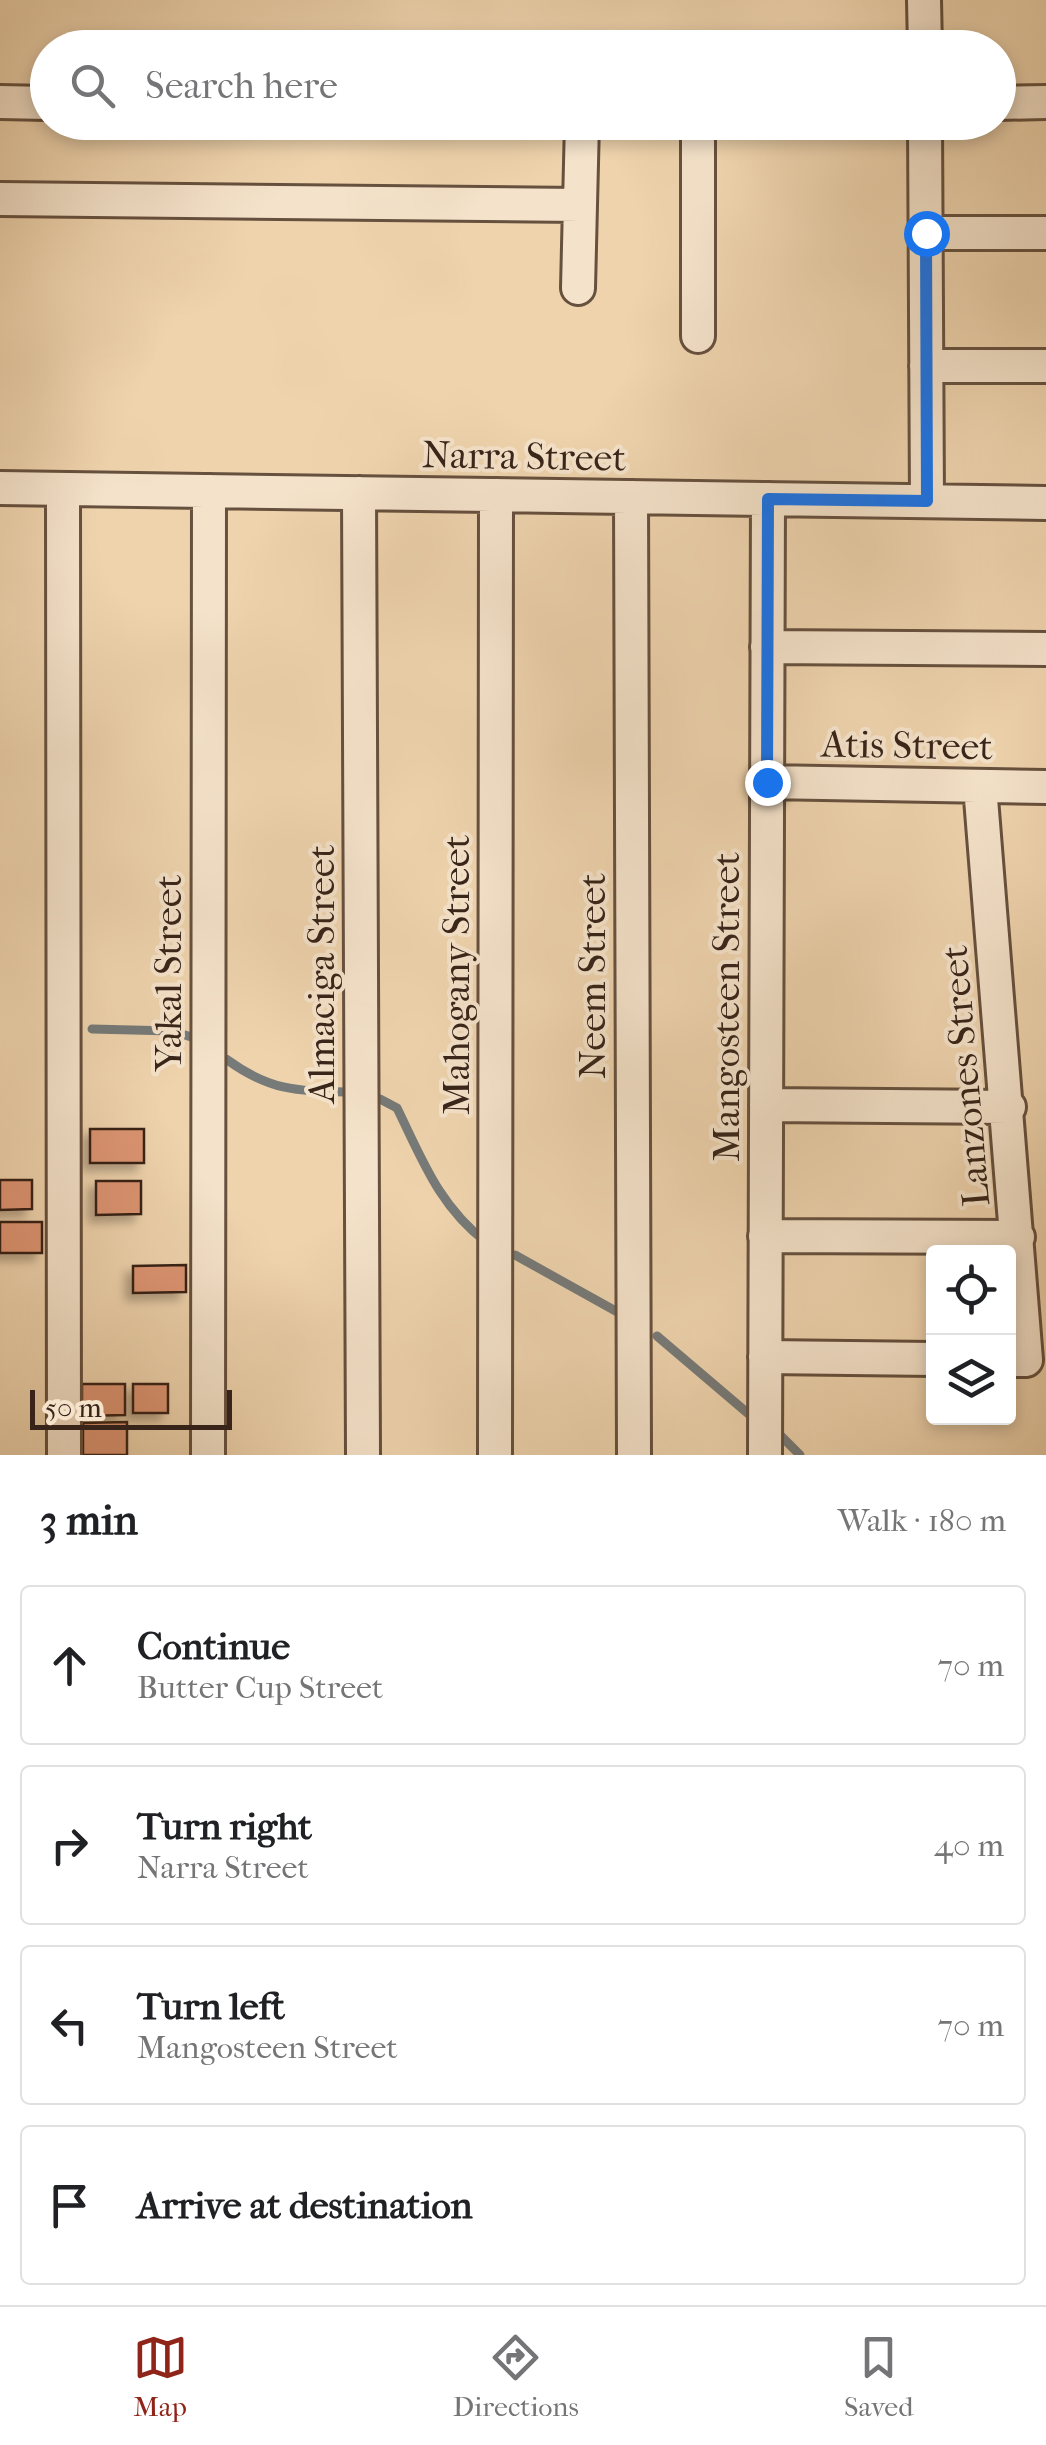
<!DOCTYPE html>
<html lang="en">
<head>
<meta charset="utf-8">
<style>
  :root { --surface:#fff; --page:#f6f6f6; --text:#202124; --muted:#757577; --line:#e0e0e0; --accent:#8f2418 }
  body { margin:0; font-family:"IM FELL French Canon",serif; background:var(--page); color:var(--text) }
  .controls { position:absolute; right:30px; bottom:30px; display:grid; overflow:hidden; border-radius:10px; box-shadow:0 5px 15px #0003 }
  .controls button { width:90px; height:90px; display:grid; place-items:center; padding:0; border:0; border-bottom:2px solid var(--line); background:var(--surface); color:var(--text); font:50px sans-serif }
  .scale { position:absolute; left:30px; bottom:25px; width:202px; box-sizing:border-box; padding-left:10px; border:5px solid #382419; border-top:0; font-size:28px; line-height:35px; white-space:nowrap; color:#382419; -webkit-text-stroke:8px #f4e2ca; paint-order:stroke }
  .stop { position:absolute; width:30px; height:30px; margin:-22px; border:8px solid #1a73e8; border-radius:50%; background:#fff }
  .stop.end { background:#1a73e8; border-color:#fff; box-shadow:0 2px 10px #0008 }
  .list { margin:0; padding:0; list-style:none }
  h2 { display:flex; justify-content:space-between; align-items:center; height:130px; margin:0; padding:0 40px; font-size:42px }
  h2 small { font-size:32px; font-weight:400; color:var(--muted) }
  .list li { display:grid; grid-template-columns:65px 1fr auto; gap:30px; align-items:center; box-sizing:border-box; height:160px; margin:0 20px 20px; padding:0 20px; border:2px solid var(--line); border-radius:10px }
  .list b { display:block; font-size:38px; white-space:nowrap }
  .list p { margin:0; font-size:32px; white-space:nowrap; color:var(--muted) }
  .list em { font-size:32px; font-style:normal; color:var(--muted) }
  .icon { flex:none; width:55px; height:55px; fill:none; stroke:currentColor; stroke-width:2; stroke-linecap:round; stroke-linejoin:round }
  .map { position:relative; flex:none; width:1046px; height:1455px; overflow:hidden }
  .search { position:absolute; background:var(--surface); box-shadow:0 5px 15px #0003; left:30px; right:30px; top:30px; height:110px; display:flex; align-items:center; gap:25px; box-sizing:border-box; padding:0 35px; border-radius:55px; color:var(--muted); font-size:38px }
  .sheet { height:850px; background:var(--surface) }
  nav { display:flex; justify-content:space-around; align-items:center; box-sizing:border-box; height:140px; border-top:2px solid var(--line); background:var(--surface); font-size:28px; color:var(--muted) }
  nav a { display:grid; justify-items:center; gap:5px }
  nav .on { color:var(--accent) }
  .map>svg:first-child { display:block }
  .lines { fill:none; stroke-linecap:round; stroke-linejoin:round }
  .stream { stroke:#767a78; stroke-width:9 }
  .building { fill:#db9472; stroke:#382419; stroke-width:2.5; filter:url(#shadow) }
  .minor-casing { stroke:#66503e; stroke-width:38 }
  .minor { stroke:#f4e2ca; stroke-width:32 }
  .route { stroke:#1a73e8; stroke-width:12 }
  .labels { text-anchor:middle; stroke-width:8; stroke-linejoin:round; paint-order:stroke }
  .street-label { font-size:38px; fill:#382419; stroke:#f4e2ca }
</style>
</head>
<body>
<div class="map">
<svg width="1046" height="1455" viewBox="0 0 1046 1455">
  <defs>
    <filter id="shadow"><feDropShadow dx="-7" dy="7" stdDeviation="5" flood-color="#0004"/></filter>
  </defs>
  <rect width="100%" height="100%" fill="#eed3ad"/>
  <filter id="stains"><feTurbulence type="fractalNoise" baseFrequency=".002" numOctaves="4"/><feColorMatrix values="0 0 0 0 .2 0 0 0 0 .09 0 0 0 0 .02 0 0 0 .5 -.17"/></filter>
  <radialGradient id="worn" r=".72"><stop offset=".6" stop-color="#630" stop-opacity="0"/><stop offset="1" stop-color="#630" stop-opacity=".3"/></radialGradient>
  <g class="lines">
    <path class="stream" d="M 92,1029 L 172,1031 L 201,1040
      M 226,1059 C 270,1091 296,1091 349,1092
      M 380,1099 L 397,1108 C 422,1159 439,1206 486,1242
      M 515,1255 L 621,1314
      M 657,1336 L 751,1416
      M 778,1433 L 800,1455"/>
  </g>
  <path class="building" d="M 90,1129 L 144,1129 L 144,1163 L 90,1163 Z
    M 0,1180 L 32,1180 L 32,1209 L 0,1210 Z
    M 96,1181 L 141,1181 L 141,1214 L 96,1215 Z
    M 0,1222 L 42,1222 L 42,1253 L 0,1253 Z
    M 186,1265 L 186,1292 L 133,1293 L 133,1266 Z
    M 82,1384 L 125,1384 L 125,1415 L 82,1416 Z
    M 133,1384 L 168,1384 L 168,1413 L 133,1413 Z
    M 127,1422 L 127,1455 L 83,1455 L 83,1423 Z"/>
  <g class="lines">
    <defs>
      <path id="minor" d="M 924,0 L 925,48
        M 0,102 L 48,103
        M 998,103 L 1046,102
        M 698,122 L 698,336
        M 925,122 L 927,501
        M 0,199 L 580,205
        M 926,233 L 1046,233
        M 578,288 L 582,122
        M 926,366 L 1046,366
        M 0,488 L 1046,503
        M 63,489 L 64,1455
        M 359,493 L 363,1455
        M 631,497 L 634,1455
        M 767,647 L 1046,649
        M 767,782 L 1046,787
        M 980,786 L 1026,1360 L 1008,1360
        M 766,1105 L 1009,1107
        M 765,1236 L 1018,1237
        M 765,1357 L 934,1359
        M 208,1455 L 209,491
        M 495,1455 L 496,495
        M 765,1455 L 768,499"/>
    </defs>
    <use href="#minor" class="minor-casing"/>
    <use href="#minor" class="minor"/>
  </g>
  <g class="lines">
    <path class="route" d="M 767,782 L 768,499 L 927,501 L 926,233"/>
  </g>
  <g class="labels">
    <g class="street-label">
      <text transform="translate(524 456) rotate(1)" y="13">Narra Street</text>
      <text transform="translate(907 745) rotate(1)" y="13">Atis Street</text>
      <text transform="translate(168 973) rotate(-90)" y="13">Yakal Street</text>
      <text transform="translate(321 974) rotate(-90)" y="13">Almaciga Street</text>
      <text transform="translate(456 975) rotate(-90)" y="13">Mahogany Street</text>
      <text transform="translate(592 976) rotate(-90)" y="13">Neem Street</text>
      <text transform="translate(726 1007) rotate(-90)" y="13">Mangosteen Street</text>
      <text transform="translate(965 1076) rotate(-95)" y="13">Lanzones Street</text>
    </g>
  </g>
  <rect width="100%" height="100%" filter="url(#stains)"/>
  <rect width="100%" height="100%" fill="url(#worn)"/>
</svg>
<div class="controls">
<button><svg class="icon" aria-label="locate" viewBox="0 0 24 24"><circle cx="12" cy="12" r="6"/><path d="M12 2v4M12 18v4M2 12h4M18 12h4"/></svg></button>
<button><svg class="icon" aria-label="layers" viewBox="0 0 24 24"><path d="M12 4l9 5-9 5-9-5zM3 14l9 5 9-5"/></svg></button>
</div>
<div class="scale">50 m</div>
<div class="stop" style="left:926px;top:233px"></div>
<div class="stop end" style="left:767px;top:782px"></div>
<div class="search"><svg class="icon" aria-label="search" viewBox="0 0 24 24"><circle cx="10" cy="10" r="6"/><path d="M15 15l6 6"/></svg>Search here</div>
</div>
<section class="sheet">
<h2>3 min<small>Walk · 180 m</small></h2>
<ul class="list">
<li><svg class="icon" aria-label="ahead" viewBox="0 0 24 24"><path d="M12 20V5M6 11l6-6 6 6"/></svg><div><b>Continue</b><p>Butter Cup Street</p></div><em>70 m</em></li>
<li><svg class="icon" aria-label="right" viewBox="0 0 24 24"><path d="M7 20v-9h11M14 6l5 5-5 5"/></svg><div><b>Turn right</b><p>Narra Street</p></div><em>40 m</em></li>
<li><svg class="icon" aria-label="left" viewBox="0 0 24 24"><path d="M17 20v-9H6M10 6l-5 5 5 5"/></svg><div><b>Turn left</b><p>Mangosteen Street</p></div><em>70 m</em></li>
<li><svg class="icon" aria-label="arrive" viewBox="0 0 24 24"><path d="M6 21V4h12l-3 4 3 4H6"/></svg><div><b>Arrive at destination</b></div></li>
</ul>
</section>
<nav>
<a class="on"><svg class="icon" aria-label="map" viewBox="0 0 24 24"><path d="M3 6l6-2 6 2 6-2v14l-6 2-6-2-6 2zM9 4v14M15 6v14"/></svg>Map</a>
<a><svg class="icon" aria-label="directions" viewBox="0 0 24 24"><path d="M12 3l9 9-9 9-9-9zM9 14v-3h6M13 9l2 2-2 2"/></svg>Directions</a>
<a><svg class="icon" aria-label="saved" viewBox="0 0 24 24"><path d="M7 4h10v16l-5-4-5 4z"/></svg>Saved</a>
</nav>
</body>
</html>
